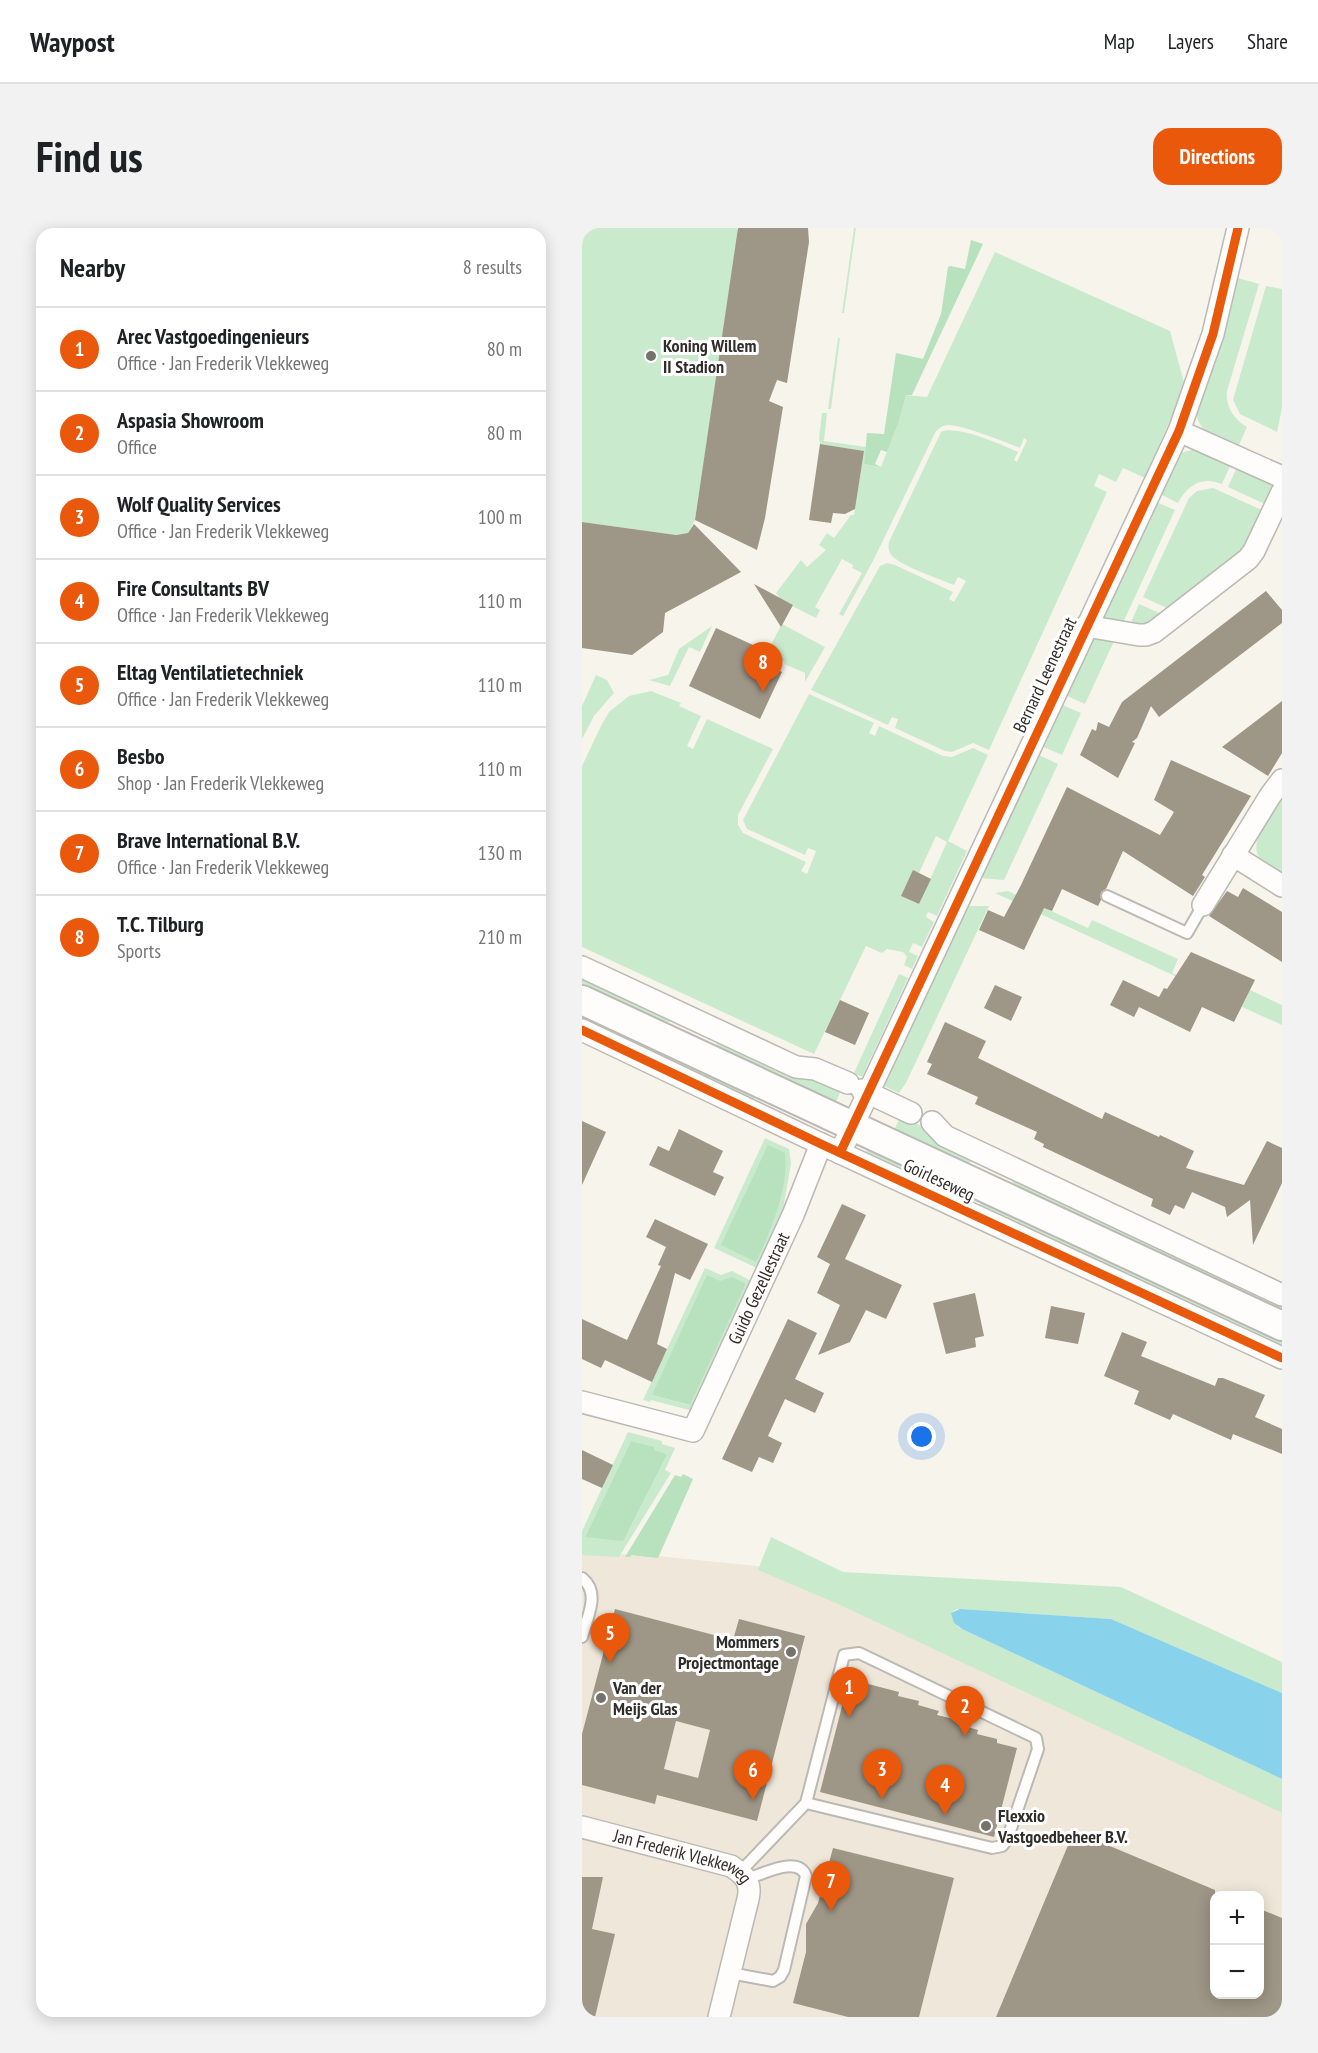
<!DOCTYPE html>
<html lang="en">
<head>
<meta charset="utf-8">
<style>
  :root { --surface:#fff; --page:#f2f2f2; --text:#202124; --muted:#757577; --line:#e0e0e0; --accent:#ea580c }
  body { margin:0; font-family:"PT Sans Narrow",sans-serif; background:var(--page); color:var(--text) }
  .controls { position:absolute; right:18px; bottom:18px; display:grid; overflow:hidden; border-radius:12px; box-shadow:0 3px 15px #0003 }
  .controls button { width:54px; height:54px; display:grid; place-items:center; padding:0; border:0; border-bottom:2px solid var(--line); background:var(--surface); color:var(--text); font:30px sans-serif }
  .you { position:absolute; left:340px; top:1209px; width:21px; height:21px; margin:-15px; border:4px solid #fff; border-radius:50%; background:#1a73e8; box-shadow:0 0 0 9px #1a73e833 }
  .badge { display:grid; place-items:center; width:39px; height:39px; border-radius:50%; background:var(--accent); color:#fff; font-size:20px; font-weight:700 }
  .pin { position:absolute; translate:-50% -50px; filter:drop-shadow(0 2px 3px #0008) }
  .pin::after { content:''; position:absolute; top:32px; width:21px; height:18px; background:inherit; clip-path:polygon(0 0,100% 0,50% 100%) }
  .list { margin:0; padding:0; list-style:none }
  h2 { display:flex; justify-content:space-between; align-items:center; height:78px; margin:0; padding:0 24px; font-size:26px }
  h2 small { font-size:20px; font-weight:400; color:var(--muted) }
  .list li { display:grid; grid-template-columns:39px 1fr auto; gap:18px; align-items:center; box-sizing:border-box; height:84px; padding:0 24px; border-top:2px solid var(--line) }
  .list b { display:block; font-size:22px; white-space:nowrap }
  .list p { margin:0; font-size:20px; white-space:nowrap; color:var(--muted) }
  .list em { font-size:20px; font-style:normal; color:var(--muted) }
  .map { position:relative; flex:none; width:700px; height:1789px; overflow:hidden; border-radius:18px }
  header { display:flex; align-items:center; gap:36px; box-sizing:border-box; height:84px; padding:0 30px; background:var(--surface); border-bottom:2px solid var(--line) }
  header strong { font-size:28px }
  nav { display:flex; gap:33px; margin-inline-start:auto; font-size:21px }
  .intro { display:flex; align-items:center; justify-content:space-between; box-sizing:border-box; height:144px; padding:0 36px }
  h1 { margin:0; font-size:42px }
  .button { padding:15px 27px; border-radius:18px; background:var(--accent); color:#fff; font-size:21px; font-weight:700 }
  main { display:flex; gap:36px; padding:0 36px }
  aside { flex:1; background:var(--surface); border-radius:18px; box-shadow:0 3px 15px #0003 }
  .map>svg:first-child { display:block }
  .built { fill:#efe8da; fill-rule:evenodd }
  .green { fill:#caeacd; fill-rule:evenodd }
  .forest { fill:#b8e1be }
  .water { fill:#88d2eb }
  .building { fill:#9e9686; fill-rule:evenodd }
  .lines { fill:none; stroke-linecap:round; stroke-linejoin:round }
  .lane-casing { stroke:#bbb9b3; stroke-width:14 }
  .street-casing { stroke:#bbb9b3; stroke-width:24 }
  .secondary-casing { stroke:#bbb9b3; stroke-width:32 }
  .lane { stroke:#fefdfc; stroke-width:10 }
  .street { stroke:#fefdfc; stroke-width:21 }
  .secondary { stroke:#fefdfc; stroke-width:28 }
  .cycleway-casing { stroke:#fff; stroke-width:13 }
  .cycleway { stroke:#e8590c; stroke-width:9 }
  .poi-dot { fill:#76736d; stroke:#fff; stroke-width:2 }
  .labels { text-anchor:middle; stroke-width:6; stroke-linejoin:round; paint-order:stroke }
  .poi-label { font-size:18px; font-weight:bold; fill:#302d28; stroke:#fff; text-anchor:start }
  .street-label { font-size:18px; fill:#302d28; stroke:#fff }
</style>
</head>
<body>
<header>
<strong>Waypost</strong>
<nav><a>Map</a><a>Layers</a><a>Share</a></nav>
</header>
<div class="intro"><h1>Find us</h1><a class="button">Directions</a></div>
<main>
<aside>
<h2>Nearby<small>8 results</small></h2>
<ul class="list">
<li><span class="badge">1</span><div><b>Arec Vastgoedingenieurs</b><p>Office · Jan Frederik Vlekkeweg</p></div><em>80 m</em></li>
<li><span class="badge">2</span><div><b>Aspasia Showroom</b><p>Office</p></div><em>80 m</em></li>
<li><span class="badge">3</span><div><b>Wolf Quality Services</b><p>Office · Jan Frederik Vlekkeweg</p></div><em>100 m</em></li>
<li><span class="badge">4</span><div><b>Fire Consultants BV</b><p>Office · Jan Frederik Vlekkeweg</p></div><em>110 m</em></li>
<li><span class="badge">5</span><div><b>Eltag Ventilatietechniek</b><p>Office · Jan Frederik Vlekkeweg</p></div><em>110 m</em></li>
<li><span class="badge">6</span><div><b>Besbo</b><p>Shop · Jan Frederik Vlekkeweg</p></div><em>110 m</em></li>
<li><span class="badge">7</span><div><b>Brave International B.V.</b><p>Office · Jan Frederik Vlekkeweg</p></div><em>130 m</em></li>
<li><span class="badge">8</span><div><b>T.C. Tilburg</b><p>Sports</p></div><em>210 m</em></li>
</ul>
</aside>
<div class="map">
<svg width="700" height="1789" viewBox="0 0 700 1789">
  <rect width="100%" height="100%" fill="#f7f4ec"/>
  <path class="built" d="M 0,1324 L 75,1328 L 185,1339 L 700,1574 L 700,1789 L 0,1789 ZM 632,1668 L 678,1668 L 678,1766 L 632,1766 Z"/>
  <path class="green" d="M 0,0 L 155,0 L 156,6 L 113,292 L 106,305 L 93,307 L 0,294 Z
    M 272,0 L 274,0 L 262,85 L 260,85 Z
    M 413,24 L 588,103 L 603,158 L 563,250 L 541,240 L 534,254 L 517,246 L 512,258 L 525,264 L 407,522 L 391,515 L 370,524 L 363,523 L 313,500 L 316,491 L 310,489 L 306,497 L 229,462 L 298,338 L 305,335 L 313,337 L 371,364 L 367,371 L 372,374 L 384,353 L 376,349 L 372,357 C 357,351 320,338 310,328 C 306,323 306,319 307,314 L 359,204 C 373,196 421,217 436,224 L 432,232 L 435,234 L 445,212 L 442,210 L 438,220 C 424,214 378,196 365,197 C 359,198 356,201 353,205 L 292,331 L 261,388 L 257,386 L 280,345 L 270,340 L 271,337 L 260,331 L 233,379 L 238,382 L 234,390 L 200,373 L 194,365 L 219,332 L 225,339 L 244,322 L 237,317 L 245,305 L 252,310 L 269,287 L 272,287 L 282,223 L 238,216 L 237,210 L 240,185 L 245,185 L 242,213 L 284,219 L 282,236 L 299,239 L 317,193 L 324,167 L 345,169 Z
    M 656,50 L 677,56 L 645,163 C 643,178 652,191 665,199 L 656,219 C 638,211 615,206 614,182 Z
    M 684,58 L 700,61 L 700,180 L 695,204 L 658,186 L 651,172 Z
    M 256,110 L 258,110 L 249,181 L 246,181 Z
    M 613,221 L 649,236 L 640,256 C 619,248 606,257 596,275 L 576,265 L 598,225 Z
    M 655,239 L 689,257 L 691,260 L 685,277 L 646,259 Z
    M 631,260 L 682,283 L 666,320 L 589,382 L 561,369 L 607,270 L 615,263 Z
    M 572,273 L 593,282 L 540,397 L 517,393 Z
    M 557,376 L 582,387 L 569,397 L 547,399 Z
    M 200,396 L 243,419 L 223,454 L 223,445 L 202,436 L 203,434 L 185,424 Z
    M 130,398 L 118,424 L 107,419 L 88,458 L 67,452 L 86,447 L 97,421 Z
    M 511,407 L 533,411 L 503,476 L 483,467 Z
    M 14,447 L 25,452 L 32,465 L 12,488 L 0,511 L 0,478 Z
    M 69,463 L 99,475 L 97,478 L 119,488 L 105,518 L 111,521 L 125,491 L 191,521 L 156,587 L 156,597 L 161,605 L 224,634 L 219,643 L 225,646 L 234,623 L 226,620 L 223,627 L 165,601 L 161,592 L 227,466 L 292,495 L 287,505 L 293,508 L 297,498 L 361,528 L 370,529 L 391,520 L 406,527 L 366,613 L 385,623 L 355,688 L 346,684 L 344,689 L 352,694 L 340,719 L 331,715 L 327,724 L 336,728 L 330,741 L 322,737 L 325,729 L 321,724 L 305,721 L 300,725 L 284,718 L 232,826 L 0,719 L 0,538 L 19,498 L 27,484 L 47,468 ZM 354,608 L 365,614 L 337,676 L 319,668 L 331,643 L 337,645 Z
    M 478,476 L 499,485 L 480,527 L 459,518 Z
    M 455,526 L 476,536 L 422,652 L 398,650 Z
    M 700,570 L 700,646 C 692,641 682,636 677,629 C 666,613 691,584 700,570 Z
    M 426,663 L 506,700 L 510,692 L 596,731 L 590,745 L 643,771 L 413,665 Z
    M 385,678 L 407,678 L 324,855 L 317,865 L 302,858 Z
    M 0,745 L 91,792 L 86,794 L 79,793 L 0,756 Z
    M 317,746 L 326,750 L 280,849 L 272,845 Z
    M 668,762 L 700,777 L 700,797 L 660,779 Z
    M 0,785 L 171,867 L 173,872 L 172,874 L 0,795 Z
    M 133,812 L 260,860 L 254,874 L 141,822 L 135,818 Z
    M 319,888 L 345,901 L 392,933 L 386,935 L 379,933 L 312,902 Z
    M 183,910 L 207,921 L 209,935 L 201,982 L 177,1041 L 132,1020 Z
    M 287,921 L 350,949 L 358,957 L 357,961 L 282,925 Z
    M 427,949 L 700,1073 L 700,1084 L 434,959 Z
    M 400,974 L 414,979 L 700,1113 L 700,1124 L 394,978 Z
    M 123,1040 L 139,1047 L 150,1043 L 171,1054 L 111,1183 L 69,1172 L 68,1174 L 61,1172 ZM 164,1056 L 107,1177 L 70,1167 Z
    M 46,1204 L 80,1213 L 80,1216 L 93,1220 L 83,1242 L 89,1245 L 37,1329 L 0,1327 L 0,1303 ZM 49,1213 L 72,1220 L 72,1222 L 85,1226 L 3,1309 Z
    M 189,1309 L 261,1344 L 539,1359 L 700,1434 L 700,1465 L 529,1391 L 375,1381 L 369,1385 L 376,1399 L 380,1401 L 700,1551 L 700,1585 L 256,1376 L 176,1342 Z"/>
  <path class="forest" d="M 389,12 L 401,16 L 330,167 L 324,167 L 317,193 L 305,224 L 299,222 L 293,236 L 299,239 L 282,236 L 285,205 L 302,206 L 314,125 L 341,131 L 359,86 L 366,39 L 368,38 L 383,41 Z
    M 186,917 L 203,925 C 207,959 189,1003 174,1034 L 139,1017 Z
    M 125,1047 L 138,1053 L 150,1049 L 164,1056 L 108,1177 L 70,1167 Z
    M 49,1213 L 72,1219 L 72,1222 L 85,1226 L 41,1313 L 3,1309 Z
    M 101,1246 L 111,1251 L 76,1330 L 49,1327 L 48,1329 L 43,1329 L 93,1247 L 99,1249 Z"/>
  <path class="water" d="M 378,1381 L 529,1391 L 700,1465 L 700,1551 L 380,1401 L 372,1395 L 369,1385 Z"/>
  <path class="building" d="M 156,0 L 226,0 L 227,14 L 205,155 L 195,152 L 187,173 L 201,179 L 183,290 L 175,322 L 113,292 Z
    M 238,216 L 282,223 L 273,281 L 263,286 L 251,285 L 249,295 L 227,292 Z
    M 0,294 L 94,307 L 106,305 L 112,296 L 159,344 L 83,385 L 81,404 L 50,427 L 0,420 Z
    M 172,356 L 211,377 L 199,399 Z
    M 684,363 L 700,382 L 700,395 L 577,489 L 569,478 L 555,510 L 550,514 L 553,515 L 536,550 L 498,527 L 510,501 L 514,503 L 516,494 L 527,499 L 540,474 Z
    M 134,400 L 197,429 L 192,440 L 200,444 L 178,491 L 107,458 Z
    M 700,473 L 700,525 L 686,548 L 640,519 Z
    M 589,532 L 669,568 L 620,647 L 623,649 L 611,668 L 541,623 L 524,661 L 519,664 L 519,672 L 516,678 L 480,661 L 470,683 L 462,680 L 442,722 L 397,702 L 406,682 L 422,689 L 439,657 L 485,559 L 578,607 L 592,584 L 572,572 Z
    M 331,642 L 349,651 L 337,676 L 319,668 Z
    M 661,660 L 700,684 L 700,734 L 627,688 L 645,663 L 656,669 Z
    M 609,724 L 673,752 L 652,794 L 620,779 L 608,804 L 557,779 L 552,789 L 528,777 L 541,752 L 577,769 L 582,760 L 585,761 Z
    M 413,757 L 440,769 L 429,793 L 402,780 Z
    M 258,772 L 287,785 L 273,817 L 243,804 Z
    M 363,794 L 404,813 L 396,830 L 520,891 L 523,884 L 577,909 L 578,907 L 612,923 L 604,940 L 662,957 L 685,913 L 700,920 L 700,955 L 671,1017 L 668,972 L 645,989 L 643,979 L 610,964 L 602,981 L 593,977 L 588,987 L 569,978 L 571,971 L 461,919 L 462,916 L 452,911 L 455,904 L 393,876 L 396,869 L 345,846 L 350,836 L 345,834 Z
    M 0,893 L 24,904 L 0,957 Z
    M 97,901 L 141,923 L 131,944 L 142,949 L 133,968 L 67,937 L 76,918 L 87,923 Z
    M 260,976 L 284,987 L 263,1031 L 320,1057 L 304,1091 L 284,1082 L 268,1114 L 236,1127 L 258,1077 L 235,1065 L 248,1036 L 235,1029 Z
    M 73,991 L 126,1016 L 108,1052 L 93,1045 L 75,1116 L 85,1121 L 70,1154 L 23,1132 L 19,1140 L 0,1131 L 0,1091 L 45,1112 L 79,1038 L 76,1037 L 84,1019 L 64,1009 Z
    M 393,1065 L 402,1108 L 393,1110 L 394,1119 L 364,1126 L 351,1075 Z
    M 469,1078 L 503,1085 L 496,1116 L 463,1110 Z
    M 206,1091 L 235,1105 L 213,1151 L 242,1165 L 233,1185 L 203,1171 L 186,1208 L 200,1215 L 191,1235 L 177,1229 L 170,1244 L 140,1231 Z
    M 540,1104 L 565,1114 L 559,1128 L 633,1158 L 636,1150 L 641,1150 L 683,1167 L 673,1189 L 700,1201 L 700,1226 L 651,1206 L 649,1212 L 591,1186 L 588,1192 L 552,1176 L 557,1163 L 522,1148 Z
    M 0,1222 L 31,1237 L 20,1260 L 0,1251 Z
    M 33,1381 L 151,1412 L 157,1391 L 223,1408 L 175,1593 L 75,1567 L 73,1576 L 0,1557 L 0,1506 ZM 94,1493 L 128,1502 L 116,1550 L 82,1541 Z
    M 267,1451 L 317,1464 L 316,1468 L 337,1473 L 336,1477 L 357,1483 L 355,1487 L 376,1492 L 375,1496 L 396,1502 L 395,1506 L 415,1511 L 415,1515 L 435,1520 L 412,1609 L 238,1564 Z
    M 492,1603 L 633,1662 L 633,1767 L 678,1767 L 678,1681 L 700,1690 L 700,1789 L 414,1789 Z
    M 251,1620 L 372,1650 L 337,1789 L 266,1789 L 211,1775 L 224,1724 L 224,1696 L 236,1675 Z
    M 0,1649 L 21,1649 L 10,1701 L 33,1706 L 13,1789 L 0,1789 Z"/>
  <g class="lines">
    <defs>
      <path id="lane" d="M 525,668 L 605,705 L 621,677
        M 0,1350 C 19,1365 5,1389 0,1409
        M 158,1644 L 224,1575 L 262,1427 L 277,1425 L 454,1510 L 456,1521 L 425,1612 L 420,1618 L 410,1620 L 224,1575
        M 148,1745 L 191,1753 L 198,1749 L 202,1742 L 224,1648 C 216,1627 181,1646 165,1651"/>
      <g id="street">
        <path d="M 597,203 L 700,249"/>
        <path d="M 504,398 L 557,407 L 564,407 L 572,404 L 666,331 L 672,323 L 700,264"/>
        <path d="M 651,627 L 700,658"/>
        <path d="M 621,677 L 688,568 L 700,552"/>
        <path d="M 0,739 L 214,839 L 233,841 L 266,855"/>
        <path d="M 0,802 L 239,916 L 700,1130"/>
        <path d="M 280,862 L 329,885"/>
        <path d="M 350,894 L 363,908 L 700,1067"/>
        <path d="M 258,925 L 597,203 L 631,106 L 656,0"/>
        <path id="s1" d="M 0,1174 L 111,1203 L 211,987 L 239,916"/>
        <path id="s2" d="M 0,1599 L 149,1638 C 163,1647 170,1655 166,1671 L 137,1789"/>
      </g>
      <path id="secondary" d="M 0,772 L 700,1098"/>
    </defs>
    <use href="#lane" class="lane-casing"/>
    <use href="#street" class="street-casing"/>
    <use href="#secondary" class="secondary-casing"/>
    <use href="#lane" class="lane"/>
    <use href="#street" class="street"/>
    <use href="#secondary" class="secondary"/>
    <defs>
      <path id="cycleway" d="M 0,802 L 239,916 L 700,1130
        M 258,925 L 597,203 L 631,106 L 656,0"/>
    </defs>
    <use href="#cycleway" class="cycleway-casing"/>
    <use href="#cycleway" class="cycleway"/>
  </g>
  <g class="poi-dot">
    <circle cx="69" cy="128" r="6"/>
    <circle cx="209" cy="1424" r="6"/>
    <circle cx="19" cy="1470" r="6"/>
    <circle cx="404" cy="1598" r="6"/>
  </g>
  <g class="labels">
    <g class="poi-label">
      <text x="81" y="124">Koning Willem<tspan x="81" dy="21">II Stadion</tspan></text>
      <text x="197" y="1420" text-anchor="end">Mommers<tspan x="197" dy="21">Projectmontage</tspan></text>
      <text x="31" y="1466">Van der<tspan x="31" dy="21">Meijs Glas</tspan></text>
      <text x="416" y="1594">Flexxio<tspan x="416" dy="21">Vastgoedbeheer B.V.</tspan></text>
    </g>
    <g class="street-label">
      <text transform="translate(463 447) rotate(-65)" y="6">Bernard Leenestraat</text>
      <text transform="translate(357 952) rotate(25)" y="6">Goirleseweg</text>
      <text dy="6" stroke="none"><textPath href="#s1" startOffset="272">Guido Gezellestraat</textPath></text>
      <text dy="6" stroke="none"><textPath href="#s2" startOffset="105">Jan Frederik Vlekkeweg</textPath></text>
    </g>
  </g>
</svg>
<div class="controls">
<button>+</button>
<button>−</button>
</div>
<div class="you"></div>
<div class="pin badge" style="left:267px;top:1489px">1</div>
<div class="pin badge" style="left:383px;top:1508px">2</div>
<div class="pin badge" style="left:300px;top:1571px">3</div>
<div class="pin badge" style="left:363px;top:1587px">4</div>
<div class="pin badge" style="left:28px;top:1435px">5</div>
<div class="pin badge" style="left:171px;top:1572px">6</div>
<div class="pin badge" style="left:249px;top:1683px">7</div>
<div class="pin badge" style="left:181px;top:464px">8</div>
</div>
</main>
</body>
</html>
